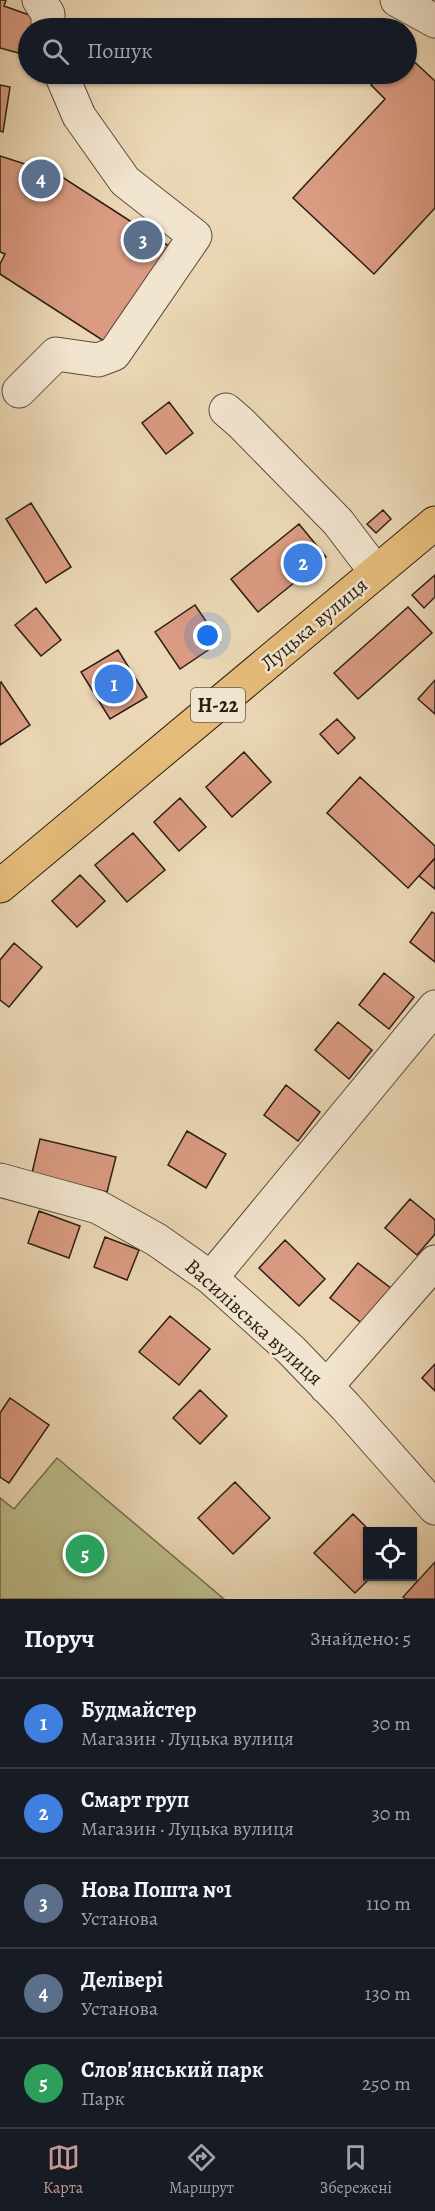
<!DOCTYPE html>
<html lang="uk">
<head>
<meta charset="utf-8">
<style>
  :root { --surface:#171b24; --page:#20242c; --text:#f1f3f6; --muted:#9ea1a6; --line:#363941; --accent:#c59692 }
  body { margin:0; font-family:Alegreya,serif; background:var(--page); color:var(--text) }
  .controls { position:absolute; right:18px; bottom:18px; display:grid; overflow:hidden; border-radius:0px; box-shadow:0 2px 4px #0004 }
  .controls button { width:54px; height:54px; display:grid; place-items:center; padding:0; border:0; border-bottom:2px solid var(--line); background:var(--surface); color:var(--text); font:30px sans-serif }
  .you { position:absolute; left:208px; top:636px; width:21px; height:21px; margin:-15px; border:4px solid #fff; border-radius:50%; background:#1a73e8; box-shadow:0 0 0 9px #1a73e833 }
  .badge { display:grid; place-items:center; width:39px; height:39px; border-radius:50%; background:var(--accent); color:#fff; font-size:20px; font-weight:700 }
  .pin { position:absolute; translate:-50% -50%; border:3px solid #fff; box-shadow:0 2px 6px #0006 }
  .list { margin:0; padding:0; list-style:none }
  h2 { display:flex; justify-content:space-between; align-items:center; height:78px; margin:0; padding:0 24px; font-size:26px }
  h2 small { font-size:20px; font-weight:400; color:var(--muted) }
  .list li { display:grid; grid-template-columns:39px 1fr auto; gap:18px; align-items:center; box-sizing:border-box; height:90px; padding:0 24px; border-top:2px solid var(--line) }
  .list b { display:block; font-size:22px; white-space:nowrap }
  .list p { margin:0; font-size:20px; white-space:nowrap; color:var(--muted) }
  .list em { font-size:20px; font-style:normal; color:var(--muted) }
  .icon { flex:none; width:33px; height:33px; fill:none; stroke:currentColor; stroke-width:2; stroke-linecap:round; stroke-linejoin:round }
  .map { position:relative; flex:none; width:435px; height:1599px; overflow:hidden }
  .search { position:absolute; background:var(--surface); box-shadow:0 2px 4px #0004; left:18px; right:18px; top:18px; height:66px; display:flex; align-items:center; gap:15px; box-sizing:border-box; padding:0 21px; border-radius:33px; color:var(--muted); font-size:22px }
  .sheet { height:528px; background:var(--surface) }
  nav { display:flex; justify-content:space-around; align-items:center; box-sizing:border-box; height:84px; border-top:2px solid var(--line); background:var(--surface); font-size:16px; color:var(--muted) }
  nav a { display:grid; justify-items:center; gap:3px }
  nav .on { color:var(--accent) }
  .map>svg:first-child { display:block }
  .green { fill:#bcbd8a; stroke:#736e4f; stroke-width:1.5 }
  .building { fill:#da9b82; stroke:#2a1f14; stroke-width:1.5 }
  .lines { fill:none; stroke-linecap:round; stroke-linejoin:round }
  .minor-casing { stroke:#5a4d3c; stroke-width:35 }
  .major-casing { stroke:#2a1f14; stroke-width:35 }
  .minor { stroke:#f2e5cf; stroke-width:33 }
  .major { stroke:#e6bc7a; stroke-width:33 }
  .labels { text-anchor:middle; stroke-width:5; stroke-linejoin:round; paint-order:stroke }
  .shield { fill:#f2e5cf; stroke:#665a4c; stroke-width:1.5 }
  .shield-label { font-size:20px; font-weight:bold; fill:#2a1f14 }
  .street-label { font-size:21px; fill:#2a1f14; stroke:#f2e5cf }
</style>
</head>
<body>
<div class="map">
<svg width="435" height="1599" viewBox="0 0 435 1599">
  <rect width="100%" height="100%" fill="#ebd7b5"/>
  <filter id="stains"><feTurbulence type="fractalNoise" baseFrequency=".00333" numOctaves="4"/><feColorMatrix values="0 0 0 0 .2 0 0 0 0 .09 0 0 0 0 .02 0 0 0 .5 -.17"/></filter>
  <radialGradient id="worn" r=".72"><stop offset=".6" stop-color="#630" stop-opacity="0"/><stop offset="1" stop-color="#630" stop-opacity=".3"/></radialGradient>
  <path class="green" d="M 57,1458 L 224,1599 L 0,1599 L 0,1498 L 14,1509 Z"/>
  <path class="building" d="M 0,0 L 6,0 L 4,6 L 35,17 L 32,28 L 28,28 L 26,55 L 0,48 Z
    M 406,54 L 435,81 L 435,208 L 374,274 L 293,198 L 385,99 L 371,85 L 381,74 L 406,74 Z
    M 0,85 L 10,87 L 3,132 L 0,131 Z
    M 0,156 L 59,175 L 175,250 L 110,345 L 0,274 L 0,264 L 5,254 L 0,252 Z
    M 169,402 L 193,433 L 166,454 L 142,423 Z
    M 31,503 L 71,567 L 46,583 L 6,519 Z
    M 383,510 L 391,519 L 376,533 L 367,524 Z
    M 299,524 L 326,557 L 258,612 L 231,579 Z
    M 435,575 L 435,597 L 424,608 L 412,595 Z
    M 195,605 L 220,642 L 180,669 L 155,632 Z
    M 408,607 L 432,633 L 358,699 L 334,673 Z
    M 36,608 L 61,640 L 41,656 L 15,625 Z
    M 118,650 L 147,697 L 110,719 L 81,672 Z
    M 435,680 L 435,714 L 418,699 Z
    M 1,682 L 30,725 L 0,745 L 0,683 Z
    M 337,719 L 355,738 L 338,754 L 320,734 Z
    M 244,752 L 271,782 L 232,817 L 206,787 Z
    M 360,777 L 435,846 L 435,858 L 408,888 L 327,813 Z
    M 180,798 L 206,827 L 179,851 L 154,822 Z
    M 133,833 L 165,870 L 127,902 L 95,865 Z
    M 435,858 L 435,889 L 419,876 Z
    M 80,875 L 105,901 L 77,927 L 52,901 Z
    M 432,912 L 435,914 L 435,962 L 410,942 Z
    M 14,943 L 42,967 L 9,1007 L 0,1000 L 0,960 Z
    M 384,973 L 414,997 L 389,1029 L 359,1005 Z
    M 338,1022 L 372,1050 L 349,1079 L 315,1050 Z
    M 286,1085 L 320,1112 L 298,1141 L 264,1115 Z
    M 187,1131 L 226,1154 L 206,1188 L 168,1165 Z
    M 40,1139 L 116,1157 L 107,1192 L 32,1173 Z
    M 410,1199 L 435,1220 L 435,1234 L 417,1255 L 385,1228 Z
    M 39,1211 L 80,1226 L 69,1258 L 28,1243 Z
    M 105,1237 L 139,1250 L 127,1280 L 94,1267 Z
    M 285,1240 L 325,1279 L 299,1306 L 259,1268 Z
    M 358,1263 L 392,1289 L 364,1325 L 330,1298 Z
    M 170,1316 L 210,1349 L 179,1385 L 139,1352 Z
    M 435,1364 L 435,1391 L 422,1378 Z
    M 200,1390 L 227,1416 L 200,1444 L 173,1418 Z
    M 10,1398 L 49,1425 L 9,1483 L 0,1477 L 0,1413 Z
    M 235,1482 L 270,1518 L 233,1554 L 198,1518 Z
    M 353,1514 L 371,1532 L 368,1532 L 368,1576 L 372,1576 L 355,1593 L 314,1553 Z
    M 435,1562 L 435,1599 L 406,1599 L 403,1597 Z"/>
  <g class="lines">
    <defs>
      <path id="minor" d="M 39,0 L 48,14 L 48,28
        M 397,0 L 435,21
        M 19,391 L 56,354 L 98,360 L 114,354 L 195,236 L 125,181 L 79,116 L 61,74
        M 226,410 L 241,423 L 338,522 L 376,572
        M 0,1180 L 98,1207 L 157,1240 L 211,1278 L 291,1350 L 345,1406 L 435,1508
        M 211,1278 L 435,1007
        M 326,1387 L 435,1262"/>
      <path id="major" d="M 0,886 L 435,523"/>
    </defs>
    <use href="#minor" class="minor-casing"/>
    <use href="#major" class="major-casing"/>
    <use href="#minor" class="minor"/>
    <use href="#major" class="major"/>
  </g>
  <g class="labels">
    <rect class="shield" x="191" y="688" width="54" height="34" rx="4.5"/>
    <g class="shield-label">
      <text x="218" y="712">Н-22</text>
    </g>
    <g class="street-label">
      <text transform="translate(314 624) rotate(-40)" y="7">Луцька вулиця</text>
      <text transform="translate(254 1322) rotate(42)" y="7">Василівська вулиця</text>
    </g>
  </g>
  <rect width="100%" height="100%" filter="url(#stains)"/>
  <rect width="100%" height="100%" fill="url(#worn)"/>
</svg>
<div class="controls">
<button><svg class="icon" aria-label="locate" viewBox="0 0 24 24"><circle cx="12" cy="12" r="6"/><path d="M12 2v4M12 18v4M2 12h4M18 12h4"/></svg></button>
</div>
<div class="you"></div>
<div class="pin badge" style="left:114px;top:684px;background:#3f7fe0">1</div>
<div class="pin badge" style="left:303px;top:563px;background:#3f7fe0">2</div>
<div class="pin badge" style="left:143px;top:240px;background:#5c6f8a">3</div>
<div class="pin badge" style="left:41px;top:179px;background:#5c6f8a">4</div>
<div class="pin badge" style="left:85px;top:1554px;background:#2e9e5b">5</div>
<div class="search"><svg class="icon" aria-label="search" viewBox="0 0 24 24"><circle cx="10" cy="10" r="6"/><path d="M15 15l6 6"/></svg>Пошук</div>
</div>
<section class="sheet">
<h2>Поруч<small>Знайдено: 5</small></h2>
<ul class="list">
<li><span class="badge" style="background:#3f7fe0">1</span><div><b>Будмайстер</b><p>Магазин · Луцька вулиця</p></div><em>30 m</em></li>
<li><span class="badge" style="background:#3f7fe0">2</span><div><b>Смарт груп</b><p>Магазин · Луцька вулиця</p></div><em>30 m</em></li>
<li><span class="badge" style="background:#5c6f8a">3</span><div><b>Нова Пошта №1</b><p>Установа</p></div><em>110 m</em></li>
<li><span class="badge" style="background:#5c6f8a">4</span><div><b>Делівері</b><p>Установа</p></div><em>130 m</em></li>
<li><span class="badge" style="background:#2e9e5b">5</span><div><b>Слов'янський парк</b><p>Парк</p></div><em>250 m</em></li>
</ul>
</section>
<nav>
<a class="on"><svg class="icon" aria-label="map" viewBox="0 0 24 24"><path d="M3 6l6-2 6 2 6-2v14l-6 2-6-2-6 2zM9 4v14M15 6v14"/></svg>Карта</a>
<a><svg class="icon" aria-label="directions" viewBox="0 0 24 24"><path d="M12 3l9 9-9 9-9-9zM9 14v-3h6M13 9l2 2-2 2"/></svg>Маршрут</a>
<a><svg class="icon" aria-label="saved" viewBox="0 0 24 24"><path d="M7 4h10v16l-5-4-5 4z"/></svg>Збережені</a>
</nav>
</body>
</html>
